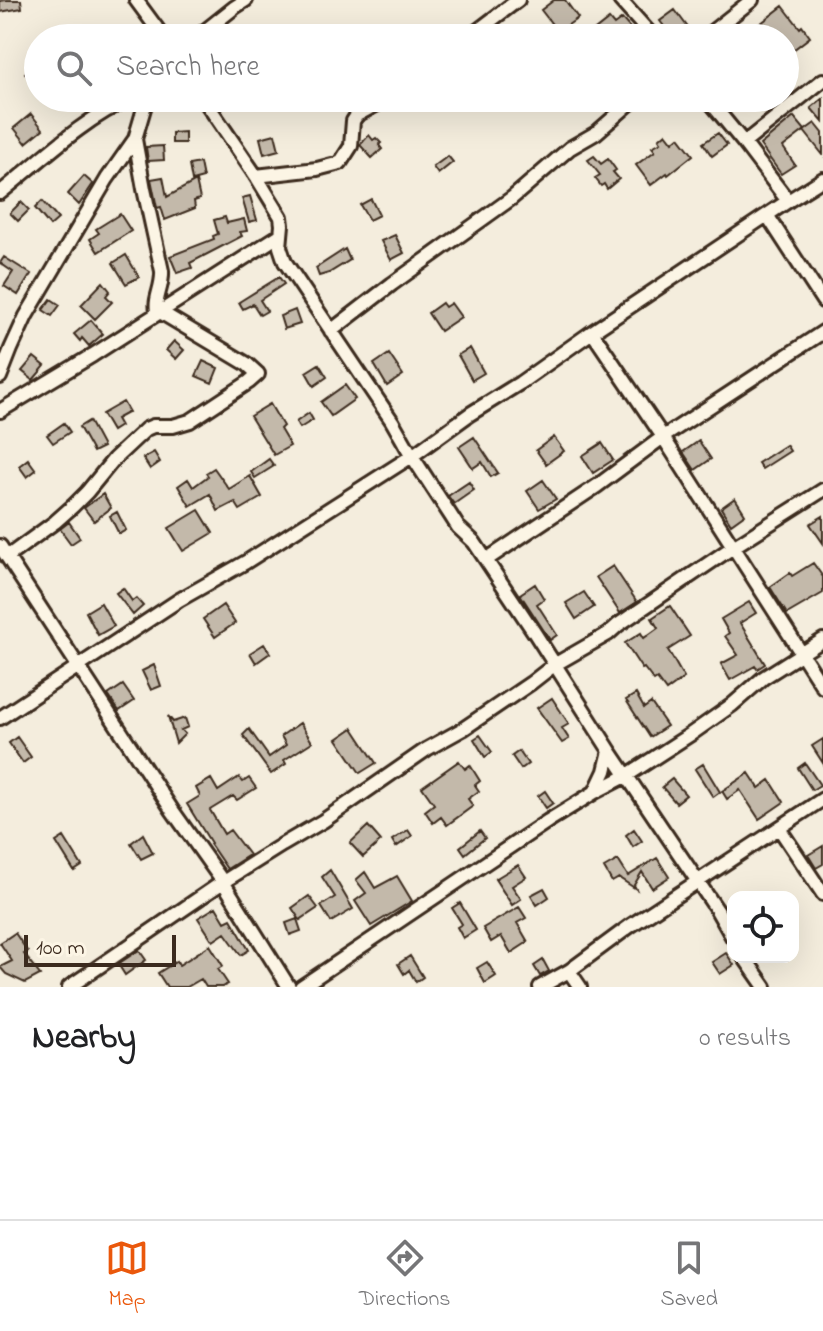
<!DOCTYPE html>
<html lang="en">
<head>
<meta charset="utf-8">
<style>
  :root { --surface:#fff; --page:#f6f6f6; --text:#202124; --muted:#757577; --line:#e0e0e0; --accent:#ea580c }
  body { margin:0; font-family:"Indie Flower",sans-serif; background:var(--page); color:var(--text) }
  .controls { position:absolute; right:24px; bottom:24px; display:grid; overflow:hidden; border-radius:16px; box-shadow:0 8px 32px #0002 }
  .controls button { width:72px; height:72px; display:grid; place-items:center; padding:0; border:0; border-bottom:2px solid var(--line); background:var(--surface); color:var(--text); font:40px sans-serif }
  .scale { position:absolute; left:24px; bottom:20px; width:152px; box-sizing:border-box; padding-left:8px; border:4px solid #3b2a1e; border-top:0; font-size:22px; line-height:28px; white-space:nowrap; color:#3b2a1e; -webkit-text-stroke:6px #fcf5e5; paint-order:stroke }
  .list { margin:0; padding:0; list-style:none }
  h2 { display:flex; justify-content:space-between; align-items:center; height:104px; margin:0; padding:0 32px; font-size:34px }
  h2 small { font-size:26px; font-weight:400; color:var(--muted) }
  .icon { flex:none; width:44px; height:44px; fill:none; stroke:currentColor; stroke-width:2; stroke-linecap:round; stroke-linejoin:round }
  .map { position:relative; flex:none; width:823px; height:987px; overflow:hidden }
  .search { position:absolute; background:var(--surface); box-shadow:0 8px 32px #0002; left:24px; right:24px; top:24px; height:88px; display:flex; align-items:center; gap:20px; box-sizing:border-box; padding:0 28px; border-radius:44px; color:var(--muted); font-size:30px }
  .sheet { height:232px; background:var(--surface) }
  nav { display:flex; justify-content:space-around; align-items:center; box-sizing:border-box; height:112px; border-top:2px solid var(--line); background:var(--surface); font-size:22px; color:var(--muted) }
  nav a { display:grid; justify-items:center; gap:4px }
  nav .on { color:var(--accent) }
  .map>svg:first-child { display:block }
  .building { fill:#c3b9aa; stroke:#3b2a1e; stroke-width:2 }
  .lines { fill:none; stroke-linecap:round; stroke-linejoin:round }
  .minor-casing { stroke:#3b2a1e; stroke-width:18 }
  .minor { stroke:#fcf5e5; stroke-width:12 }
</style>
</head>
<body>
<div class="map">
<svg width="823" height="987" viewBox="0 0 823 987">
  <rect width="100%" height="100%" fill="#f4eddd"/>
  <filter id="ink" filterUnits="userSpaceOnUse"><feTurbulence type="fractalNoise" baseFrequency=".0125" numOctaves="2"/><feDisplacementMap in="SourceGraphic" scale="16" xChannelSelector="R" yChannelSelector="G"/><feConvolveMatrix kernelMatrix="1 2 1 2 8 2 1 2 1" color-interpolation-filters="sRGB"/></filter>
  <g filter="url(#ink)">
    <path class="building" d="M 6,0 L 21,0 L 22,8 L 0,12 L 0,1 Z
      M 554,0 L 565,0 L 578,18 L 558,32 L 541,10 Z
      M 783,6 L 800,28 L 802,26 L 810,37 L 793,50 L 785,38 L 765,38 L 756,27 Z
      M 675,10 L 695,37 L 695,38 L 673,38 L 660,21 Z
      M 609,19 L 614,25 L 622,19 L 639,38 L 602,38 L 595,30 Z
      M 38,61 L 38,76 L 32,81 L 25,73 Z
      M 823,98 L 823,122 L 811,108 Z
      M 31,114 L 43,129 L 26,143 L 14,128 Z
      M 794,117 L 805,130 L 783,147 L 795,165 L 781,174 L 760,145 Z
      M 815,123 L 823,133 L 823,155 L 804,131 Z
      M 185,132 L 185,143 L 172,143 L 172,133 Z
      M 666,133 L 673,142 L 679,137 L 693,155 L 668,175 L 667,173 L 651,185 L 636,165 L 655,151 L 652,147 L 661,142 L 659,139 Z
      M 718,133 L 727,145 L 712,156 L 703,143 Z
      M 275,134 L 279,150 L 264,154 L 260,138 Z
      M 369,135 L 373,140 L 376,138 L 381,143 L 379,145 L 382,149 L 372,158 L 360,145 Z
      M 163,146 L 164,160 L 148,161 L 146,147 Z
      M 448,156 L 453,162 L 438,174 L 433,167 Z
      M 594,156 L 601,164 L 608,159 L 616,170 L 613,172 L 619,179 L 607,189 L 604,184 L 601,186 L 595,178 L 600,175 L 588,160 Z
      M 200,163 L 203,178 L 192,181 L 189,165 Z
      M 84,176 L 93,184 L 79,205 L 68,194 Z
      M 163,177 L 167,197 L 196,181 L 200,199 L 194,201 L 195,208 L 165,220 L 161,207 L 157,208 L 151,179 Z
      M 250,196 L 257,220 L 249,222 L 242,198 Z
      M 371,199 L 379,215 L 369,220 L 360,205 Z
      M 42,201 L 58,219 L 50,226 L 35,208 Z
      M 21,202 L 29,210 L 18,221 L 10,213 Z
      M 120,214 L 131,231 L 98,252 L 90,239 L 99,233 L 96,229 Z
      M 225,217 L 227,223 L 244,219 L 247,231 L 240,232 L 242,236 L 190,263 L 192,268 L 177,273 L 170,256 L 214,239 L 213,236 L 218,234 L 214,220 Z
      M 395,235 L 404,253 L 391,260 L 381,241 Z
      M 345,249 L 350,260 L 329,273 L 319,276 L 316,268 Z
      M 126,255 L 139,277 L 126,284 L 113,263 Z
      M 4,257 L 31,274 L 18,295 L 4,286 L 13,272 L 0,263 Z
      M 279,277 L 284,284 L 260,300 L 267,311 L 260,315 L 253,304 L 243,309 L 239,302 Z
      M 103,282 L 110,291 L 106,296 L 112,302 L 95,319 L 81,305 Z
      M 51,299 L 60,305 L 52,316 L 43,310 Z
      M 442,303 L 445,307 L 451,303 L 461,317 L 440,331 L 428,313 Z
      M 295,310 L 300,324 L 284,329 L 280,316 Z
      M 91,320 L 103,334 L 89,346 L 82,338 L 80,341 L 74,334 Z
      M 174,341 L 184,350 L 176,359 L 166,350 Z
      M 470,348 L 484,373 L 472,380 L 458,355 Z
      M 389,354 L 403,375 L 387,386 L 374,364 Z
      M 34,357 L 45,366 L 33,380 L 22,371 Z
      M 203,361 L 218,368 L 212,383 L 196,376 Z
      M 319,364 L 327,377 L 314,386 L 306,372 Z
      M 345,385 L 355,399 L 331,416 L 321,402 Z
      M 123,402 L 129,412 L 116,419 L 120,426 L 112,431 L 102,414 Z
      M 270,404 L 283,426 L 280,429 L 290,446 L 274,455 L 250,416 Z
      M 309,413 L 313,420 L 300,428 L 296,422 Z
      M 89,421 L 103,447 L 93,452 L 79,427 Z
      M 64,423 L 70,432 L 53,443 L 47,435 Z
      M 474,437 L 498,473 L 491,477 L 482,462 L 473,468 L 459,447 Z
      M 554,437 L 564,451 L 546,464 L 536,450 Z
      M 699,441 L 711,459 L 695,470 L 683,452 Z
      M 602,443 L 613,460 L 593,473 L 582,456 Z
      M 786,445 L 790,451 L 762,469 L 758,463 Z
      M 154,452 L 160,462 L 150,469 L 143,458 Z
      M 28,459 L 36,470 L 27,477 L 19,466 Z
      M 269,459 L 274,466 L 255,478 L 251,472 Z
      M 214,468 L 229,489 L 250,476 L 262,497 L 240,510 L 235,502 L 218,511 L 210,494 L 190,506 L 178,486 L 188,479 L 193,487 L 208,476 L 206,473 Z
      M 543,480 L 556,499 L 539,509 L 527,491 Z
      M 469,482 L 474,490 L 454,504 L 448,496 Z
      M 103,494 L 111,508 L 94,521 L 84,508 Z
      M 735,498 L 745,514 L 731,524 L 721,508 Z
      M 199,510 L 213,533 L 183,551 L 169,528 Z
      M 117,512 L 126,530 L 119,534 L 110,516 Z
      M 823,516 L 823,543 L 810,524 Z
      M 69,522 L 80,538 L 71,544 L 60,529 Z
      M 813,563 L 823,577 L 823,593 L 787,614 L 770,587 L 790,573 L 792,576 Z
      M 613,566 L 637,602 L 620,613 L 596,577 Z
      M 535,584 L 544,599 L 537,604 L 557,635 L 550,640 L 520,594 Z
      M 123,588 L 132,601 L 136,598 L 143,606 L 133,615 L 116,593 Z
      M 584,592 L 594,607 L 576,619 L 566,603 Z
      M 749,602 L 756,613 L 740,623 L 765,664 L 757,669 L 755,666 L 730,680 L 721,664 L 738,655 L 725,636 L 729,633 L 721,619 Z
      M 101,603 L 114,626 L 98,635 L 86,612 Z
      M 223,605 L 235,623 L 215,637 L 203,619 Z
      M 670,606 L 690,636 L 668,650 L 684,678 L 666,691 L 657,679 L 654,681 L 644,668 L 642,669 L 625,643 L 641,633 L 644,638 L 658,628 L 652,618 Z
      M 264,644 L 270,653 L 256,663 L 250,653 Z
      M 154,665 L 161,686 L 151,690 L 142,671 Z
      M 123,685 L 134,701 L 119,711 L 108,695 Z
      M 636,694 L 644,708 L 651,703 L 667,726 L 650,737 L 626,700 Z
      M 552,698 L 569,724 L 562,728 L 569,739 L 562,743 L 537,708 Z
      M 168,716 L 173,722 L 185,718 L 188,727 L 181,730 L 185,734 L 176,743 Z
      M 300,723 L 312,742 L 284,760 L 286,764 L 271,774 L 243,735 L 249,729 L 269,757 L 286,745 L 281,736 Z
      M 353,728 L 376,763 L 360,773 L 337,739 Z
      M 480,735 L 492,752 L 485,757 L 474,739 Z
      M 17,737 L 31,757 L 23,763 L 9,743 Z
      M 823,739 L 823,763 L 812,746 Z
      M 519,751 L 528,764 L 521,769 L 512,756 Z
      M 459,761 L 465,769 L 470,765 L 480,781 L 475,785 L 479,791 L 468,799 L 473,806 L 447,825 L 441,817 L 433,823 L 425,811 L 434,804 L 422,787 Z
      M 805,763 L 820,785 L 812,790 L 798,768 Z
      M 703,764 L 720,792 L 713,797 L 695,769 Z
      M 749,773 L 759,788 L 770,780 L 784,802 L 759,819 L 740,790 L 727,799 L 722,791 Z
      M 239,777 L 243,782 L 249,778 L 256,788 L 237,800 L 233,796 L 210,810 L 224,834 L 230,830 L 249,855 L 227,869 L 210,844 L 211,843 L 187,804 L 200,796 L 196,788 L 211,779 L 218,791 Z
      M 672,779 L 686,795 L 676,803 L 662,787 Z
      M 545,791 L 553,803 L 546,808 L 538,796 Z
      M 368,826 L 381,841 L 363,857 L 350,843 Z
      M 634,829 L 642,841 L 633,847 L 626,835 Z
      M 408,830 L 412,836 L 396,847 L 392,840 Z
      M 480,831 L 485,838 L 465,854 L 460,847 Z
      M 143,834 L 153,853 L 141,859 L 131,843 Z
      M 64,837 L 82,866 L 74,871 L 56,842 Z
      M 823,846 L 823,864 L 816,868 L 808,855 Z
      M 657,858 L 669,877 L 652,888 L 642,872 L 634,885 L 636,889 L 619,878 L 612,882 L 604,868 L 618,860 L 628,876 Z
      M 518,865 L 526,877 L 512,886 L 521,899 L 512,905 L 495,879 Z
      M 330,870 L 353,909 L 331,922 L 321,906 L 335,897 L 322,877 Z
      M 365,872 L 375,888 L 397,876 L 412,901 L 371,926 L 355,901 L 366,893 L 356,880 Z
      M 544,888 L 549,897 L 537,905 L 531,895 Z
      M 309,896 L 318,908 L 300,920 L 292,908 Z
      M 460,903 L 476,930 L 463,938 L 457,927 L 462,924 L 452,908 Z
      M 216,907 L 225,922 L 231,919 L 249,950 L 241,955 L 225,933 L 213,941 L 198,918 Z
      M 519,907 L 526,918 L 517,923 L 528,942 L 511,953 L 501,936 L 491,942 L 483,928 Z
      M 297,919 L 301,931 L 290,935 L 286,923 Z
      M 15,933 L 28,952 L 24,954 L 40,975 L 25,983 L 6,974 L 0,967 L 12,961 L 0,943 Z
      M 210,945 L 223,966 L 218,969 L 228,984 L 222,987 L 206,987 L 201,979 L 187,987 L 167,987 L 158,973 L 177,961 L 179,965 Z
      M 139,950 L 146,960 L 125,975 L 118,964 Z
      M 726,953 L 734,965 L 720,974 L 712,962 Z
      M 410,956 L 423,977 L 416,982 L 409,970 L 404,974 L 398,964 Z
      M 543,960 L 549,971 L 540,976 L 534,966 Z
      M 487,962 L 496,976 L 485,983 L 477,968 Z"/>
    <g class="lines">
      <defs>
        <path id="minor" d="M 136,0 L 164,38
          M 620,0 L 654,38
          M 196,38 L 235,7 L 246,0
          M 468,38 L 518,0
          M 704,38 L 752,0
          M 203,98 L 256,176 L 281,217 L 282,225 L 280,247 L 285,262 L 392,421 L 412,456 L 451,516 L 458,527 L 474,542 L 534,632 L 610,751 L 717,910 L 733,938
          M 707,98 L 744,143 L 788,201
          M 744,143 L 823,80
          M 256,176 L 317,169 L 340,163 L 351,146 L 353,121 L 357,115 L 388,98
          M 0,193 C 40,161 84,118 131,98
          M 767,215 L 823,301
          M 331,331 L 392,284 L 512,198 L 570,148 L 596,133 L 636,98
          M 592,332 L 663,437 L 823,687
          M 0,377 L 11,349 L 26,316 L 107,179 L 135,139 L 147,98
          M 0,411 L 93,355 L 280,235
          M 0,546 L 172,810 L 223,882 L 289,987
          M 7,557 L 55,522 L 73,506 L 87,492 L 114,459 L 146,429 L 153,426 L 173,426 L 190,421 L 249,382 L 258,374 L 247,364 L 157,310 C 154,299 163,287 162,271 L 144,189 L 135,139
          M 486,560 L 597,486 L 663,437 L 823,332
          M 0,718 L 179,600 L 246,562 L 412,456 L 470,414 L 520,383 L 592,332 L 788,201 L 823,179
          M 595,792 L 605,771 L 610,751
          M 779,828 L 823,894
          M 744,957 L 765,987
          M 569,971 L 580,987
          M 69,987 L 223,882 L 282,845 L 323,821 L 427,749 L 463,729 L 531,683 L 554,665 L 608,634 L 618,625 L 733,547 L 823,490
          M 301,987 L 548,821 L 595,792 L 626,776 L 691,734 L 732,705 L 763,678 L 823,640
          M 540,987 L 569,971 L 630,926 L 823,799"/>
      </defs>
      <use href="#minor" class="minor-casing"/>
      <use href="#minor" class="minor"/>
    </g>
  </g>
</svg>
<div class="controls">
<button><svg class="icon" aria-label="locate" viewBox="0 0 24 24"><circle cx="12" cy="12" r="6"/><path d="M12 2v4M12 18v4M2 12h4M18 12h4"/></svg></button>
</div>
<div class="scale">100 m</div>
<div class="search"><svg class="icon" aria-label="search" viewBox="0 0 24 24"><circle cx="10" cy="10" r="6"/><path d="M15 15l6 6"/></svg>Search here</div>
</div>
<section class="sheet">
<h2>Nearby<small>0 results</small></h2>
<ul class="list">
</ul>
</section>
<nav>
<a class="on"><svg class="icon" aria-label="map" viewBox="0 0 24 24"><path d="M3 6l6-2 6 2 6-2v14l-6 2-6-2-6 2zM9 4v14M15 6v14"/></svg>Map</a>
<a><svg class="icon" aria-label="directions" viewBox="0 0 24 24"><path d="M12 3l9 9-9 9-9-9zM9 14v-3h6M13 9l2 2-2 2"/></svg>Directions</a>
<a><svg class="icon" aria-label="saved" viewBox="0 0 24 24"><path d="M7 4h10v16l-5-4-5 4z"/></svg>Saved</a>
</nav>
</body>
</html>
